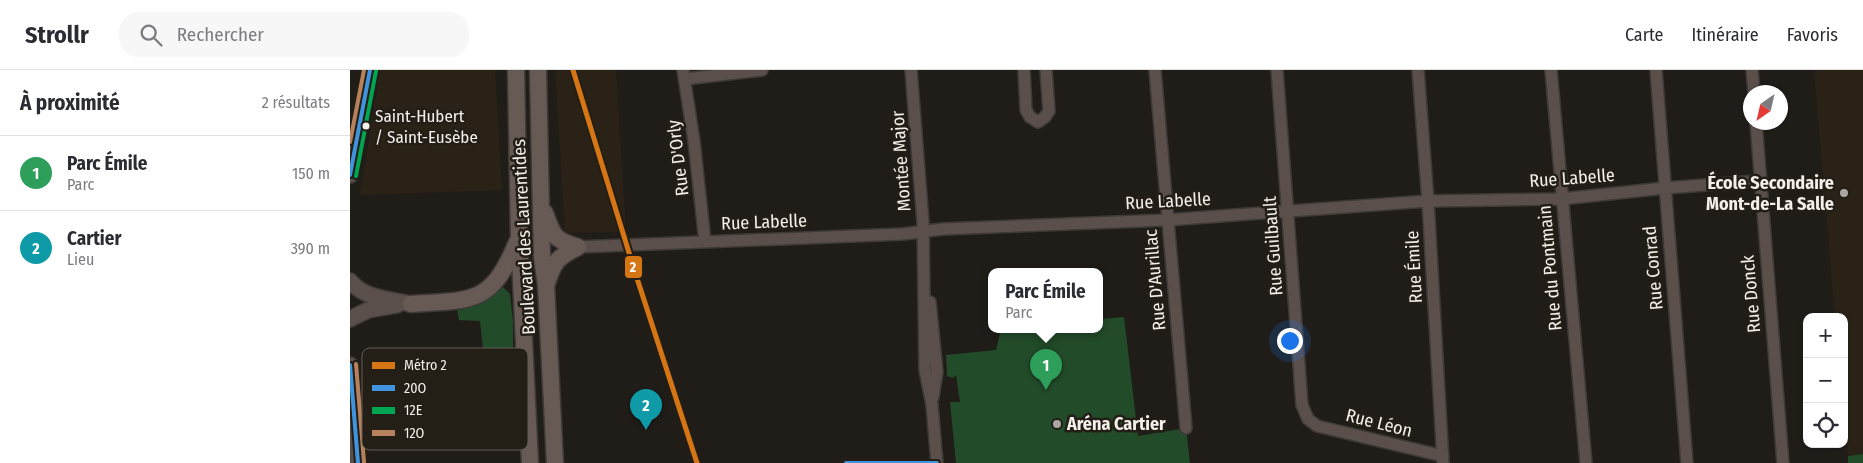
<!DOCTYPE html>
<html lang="fr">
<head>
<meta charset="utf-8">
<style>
  :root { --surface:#fff; --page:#f7f7f7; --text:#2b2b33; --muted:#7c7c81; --line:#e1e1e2; --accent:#111827 }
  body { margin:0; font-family:"Fira Sans Condensed",sans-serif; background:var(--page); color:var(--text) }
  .controls { position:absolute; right:15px; bottom:15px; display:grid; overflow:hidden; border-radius:10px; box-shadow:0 1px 4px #0004 }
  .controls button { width:45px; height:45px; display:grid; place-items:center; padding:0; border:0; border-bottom:1px solid var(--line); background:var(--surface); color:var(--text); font:25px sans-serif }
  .compass { position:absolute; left:1393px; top:15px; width:45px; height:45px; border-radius:50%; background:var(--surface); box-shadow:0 1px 4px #0004; rotate:214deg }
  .you { position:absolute; left:939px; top:270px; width:18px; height:18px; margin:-12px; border:4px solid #fff; border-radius:50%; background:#1a73e8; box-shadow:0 0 0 8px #1a73e833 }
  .badge { display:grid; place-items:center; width:32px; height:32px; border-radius:50%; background:var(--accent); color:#fff; font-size:16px; font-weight:700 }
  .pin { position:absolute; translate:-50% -41px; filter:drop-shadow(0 1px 2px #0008) }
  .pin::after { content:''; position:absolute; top:26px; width:18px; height:15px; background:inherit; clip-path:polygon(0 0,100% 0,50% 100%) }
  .popup { position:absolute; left:638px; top:198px; width:115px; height:65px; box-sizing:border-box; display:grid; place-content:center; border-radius:10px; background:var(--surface); filter:drop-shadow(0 1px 4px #0005); font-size:16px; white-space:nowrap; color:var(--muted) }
  .popup b { font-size:19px; color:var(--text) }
  .popup::after { content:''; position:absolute; left:50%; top:100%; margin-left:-10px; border:10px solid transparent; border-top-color:var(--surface) }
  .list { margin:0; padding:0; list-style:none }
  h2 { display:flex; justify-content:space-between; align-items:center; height:65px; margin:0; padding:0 20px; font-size:21px }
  h2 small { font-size:16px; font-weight:400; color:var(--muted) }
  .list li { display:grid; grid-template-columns:32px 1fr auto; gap:15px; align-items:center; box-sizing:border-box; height:75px; padding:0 20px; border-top:1px solid var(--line) }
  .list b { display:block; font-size:19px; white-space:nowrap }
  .list p { margin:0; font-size:16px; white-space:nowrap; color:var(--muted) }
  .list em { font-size:16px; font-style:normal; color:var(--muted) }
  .icon { flex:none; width:28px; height:28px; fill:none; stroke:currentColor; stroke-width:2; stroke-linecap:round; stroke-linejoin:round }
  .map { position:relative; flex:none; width:1513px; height:393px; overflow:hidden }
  header { display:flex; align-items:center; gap:30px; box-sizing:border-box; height:70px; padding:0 25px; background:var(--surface); border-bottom:1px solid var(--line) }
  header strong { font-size:24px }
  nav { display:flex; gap:28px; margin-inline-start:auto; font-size:18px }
  .search { width:350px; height:45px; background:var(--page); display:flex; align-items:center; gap:12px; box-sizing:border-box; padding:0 18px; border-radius:20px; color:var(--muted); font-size:19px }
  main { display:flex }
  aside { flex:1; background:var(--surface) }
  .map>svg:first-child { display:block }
  .built { fill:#2a2216 }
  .green { fill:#224b29 }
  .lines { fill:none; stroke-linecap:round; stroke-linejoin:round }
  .minor-casing { stroke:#3d3a37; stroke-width:14 }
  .tertiary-casing { stroke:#3d3a37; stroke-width:18 }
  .secondary-casing { stroke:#3d3a37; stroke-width:19 }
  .minor { stroke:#5a4f4b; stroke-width:11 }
  .tertiary { stroke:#5a4f4b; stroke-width:15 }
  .secondary { stroke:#675a55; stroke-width:16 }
  .bus-1-casing { stroke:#231e16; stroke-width:8 }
  .bus-2-casing { stroke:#231e16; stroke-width:8 }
  .bus-3-casing { stroke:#231e16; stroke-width:8 }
  .bus-1 { stroke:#4094de; stroke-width:4 }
  .bus-2 { stroke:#00a651; stroke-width:4 }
  .bus-3 { stroke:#b6815c; stroke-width:4 }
  .metro-1-casing { stroke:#231e16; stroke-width:9 }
  .metro-1 { stroke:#d57513; stroke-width:5 }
  .bus-dot { fill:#f3efea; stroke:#231e16; stroke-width:2 }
  .poi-dot { fill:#a9a6a1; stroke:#231e16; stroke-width:2 }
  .labels { text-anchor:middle; stroke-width:5; stroke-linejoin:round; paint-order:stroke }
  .bus-label { font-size:17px; fill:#f3efea; stroke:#231e16; text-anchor:start }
  .street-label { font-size:18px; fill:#f3efea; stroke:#231e16 }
  .poi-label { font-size:18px; font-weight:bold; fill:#f3efea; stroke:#231e16; text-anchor:end }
  .key { fill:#231e16; stroke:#615d56; stroke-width:1 }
  .key-label { font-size:14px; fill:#f3efea }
  .line-badge { stroke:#231e16; stroke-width:2 }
  .badge-label { font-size:14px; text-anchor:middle; font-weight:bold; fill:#fff }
</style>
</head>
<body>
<header>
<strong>Strollr</strong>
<div class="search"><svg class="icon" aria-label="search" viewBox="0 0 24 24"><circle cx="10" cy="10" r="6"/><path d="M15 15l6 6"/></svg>Rechercher</div>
<nav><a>Carte</a><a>Itinéraire</a><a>Favoris</a></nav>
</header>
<main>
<aside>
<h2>À proximité<small>2 résultats</small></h2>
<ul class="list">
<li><span class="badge" style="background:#2e9e5b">1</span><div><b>Parc Émile</b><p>Parc</p></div><em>150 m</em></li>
<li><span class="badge" style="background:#0f9aa8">2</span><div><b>Cartier</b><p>Lieu</p></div><em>390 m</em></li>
</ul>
</aside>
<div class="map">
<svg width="1513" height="393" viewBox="0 0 1513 393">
  <rect width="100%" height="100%" fill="#201d19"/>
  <path class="built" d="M 30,0 L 145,0 L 152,120 L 10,125 Z
    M 205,0 L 266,0 L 276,162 L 215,163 Z
    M 1464,0 L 1513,0 L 1513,384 L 1498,386 L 1494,347 L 1494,247 L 1485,247 Z"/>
  <path class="green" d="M 153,217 L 160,224 L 163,252 L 163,350 L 156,349 C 156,335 155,326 143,316 L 137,317 L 130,251 L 109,250 L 107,239 C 125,236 139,229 153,217 Z
    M 774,247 L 788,366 L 836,358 L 840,393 L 606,393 L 600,332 L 610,332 L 606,305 L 603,308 L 597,306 L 596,285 L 646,280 L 651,259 L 750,259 L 750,249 Z
    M 1513,384 L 1513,393 L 1498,393 L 1498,386 Z"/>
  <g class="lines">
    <defs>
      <path id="minor" d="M 333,0 L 344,71 L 355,172
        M 561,0 L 573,152 L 575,300 L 582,335 L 587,393
        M 674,0 L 676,40 L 680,47 L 688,52 L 695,47 L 699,41 L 696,0
        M 805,0 L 836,358
        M 927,0 L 952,335 L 958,349 L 967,356 L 1093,386
        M 1068,0 L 1078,131 L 1093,392
        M 1201,0 L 1236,393
        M 1306,0 L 1337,393
        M 1402,0 L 1404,22
        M 335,9 L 412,0
        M 1406,52 L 1433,393
        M 228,177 L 553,164 L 593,159 L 817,150 L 1078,131 L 1211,129 L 1315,118 L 1409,111
        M 580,232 L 587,302 L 583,327"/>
      <path id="tertiary" d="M 0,105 L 20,0
        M 0,211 C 15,229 39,229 61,234
        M 0,249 L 18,240 L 47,235
        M 0,295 L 8,393"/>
      <path id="secondary" d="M 166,0 L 169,168 L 180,393
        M 188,0 L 192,188 L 196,215 L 205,393
        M 195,143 C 203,166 204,170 228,177
        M 197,213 C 204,191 208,187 228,177
        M 61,234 C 123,230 141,235 167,172"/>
    </defs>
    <use href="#minor" class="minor-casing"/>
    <use href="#tertiary" class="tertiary-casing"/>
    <use href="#secondary" class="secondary-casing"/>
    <use href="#minor" class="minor"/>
    <use href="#tertiary" class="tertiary"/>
    <use href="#secondary" class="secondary"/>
    <defs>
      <path id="bus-1" d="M 0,105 L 20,0
        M 0,295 L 8,393
        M 496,393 L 587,393"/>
      <path id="bus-2" d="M 6,106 L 26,1"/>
      <path id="bus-3" d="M 0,72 L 14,0
        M 6,294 L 14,392"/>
    </defs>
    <use href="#bus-1" class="bus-1-casing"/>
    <use href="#bus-2" class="bus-2-casing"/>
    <use href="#bus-3" class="bus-3-casing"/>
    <use href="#bus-1" class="bus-1"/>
    <use href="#bus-2" class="bus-2"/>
    <use href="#bus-3" class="bus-3"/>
    <defs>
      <path id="metro-1" d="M 223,0 L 284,199 L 347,393"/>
    </defs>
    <use href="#metro-1" class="metro-1-casing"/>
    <use href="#metro-1" class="metro-1"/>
  </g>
  <circle class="bus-dot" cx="16" cy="56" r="4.5"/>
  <g class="poi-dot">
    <circle cx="1494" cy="123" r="5"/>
    <circle cx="707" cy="354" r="5"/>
  </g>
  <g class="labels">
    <g class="bus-label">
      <text x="25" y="52">Saint-Hubert<tspan x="25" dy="21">/ Saint-Eusèbe</tspan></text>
    </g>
    <g class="street-label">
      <text transform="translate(328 88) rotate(-97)" y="6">Rue D'Orly</text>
      <text transform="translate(551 91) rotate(-94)" y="6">Montée Major</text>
      <text transform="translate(1222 108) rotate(-4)" y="6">Rue Labelle</text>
      <text transform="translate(818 131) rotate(-3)" y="6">Rue Labelle</text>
      <text transform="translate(414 152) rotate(-2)" y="6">Rue Labelle</text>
      <text transform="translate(174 167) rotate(-93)" y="6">Boulevard des Laurentides</text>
      <text transform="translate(923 176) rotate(-94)" y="6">Rue Guilbault</text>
      <text transform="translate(1064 197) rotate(-93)" y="6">Rue Émile</text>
      <text transform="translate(1200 198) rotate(-95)" y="6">Rue du Pontmain</text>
      <text transform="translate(1303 198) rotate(-95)" y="6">Rue Conrad</text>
      <text transform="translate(805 210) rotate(-95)" y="6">Rue D'Aurillac</text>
      <text transform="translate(1401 224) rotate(-95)" y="6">Rue Donck</text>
      <text transform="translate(1029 353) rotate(14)" y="6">Rue Léon</text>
    </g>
    <g class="poi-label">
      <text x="1484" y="119">École Secondaire<tspan x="1484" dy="21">Mont-de-La Salle</tspan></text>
      <text x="717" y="360" text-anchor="start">Aréna Cartier</text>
    </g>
  </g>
  <rect x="12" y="278" width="166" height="102" rx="8" class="key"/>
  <rect x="22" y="292" width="23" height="7" fill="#d57513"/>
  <rect x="22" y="315" width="23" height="6" fill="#4094de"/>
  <rect x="22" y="337" width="23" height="7" fill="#00a651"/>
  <rect x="22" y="360" width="23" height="6" fill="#b6815c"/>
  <g class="key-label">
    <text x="54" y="300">Métro 2</text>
    <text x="54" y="323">20O</text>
    <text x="54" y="345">12E</text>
    <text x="54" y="368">12O</text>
  </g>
  <rect class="line-badge" x="274" y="185" width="19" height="24" rx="5" fill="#d57513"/>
  <g class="badge-label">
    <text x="283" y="202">2</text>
  </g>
</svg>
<div class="controls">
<button>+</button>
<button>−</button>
<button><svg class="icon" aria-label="locate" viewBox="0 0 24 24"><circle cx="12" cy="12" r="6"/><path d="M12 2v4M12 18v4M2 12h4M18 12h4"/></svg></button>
</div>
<svg class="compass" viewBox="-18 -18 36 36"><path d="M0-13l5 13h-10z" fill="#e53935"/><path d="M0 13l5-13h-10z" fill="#7c7c81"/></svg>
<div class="you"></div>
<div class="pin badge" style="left:696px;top:320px;background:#2e9e5b">1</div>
<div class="popup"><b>Parc Émile</b>Parc</div>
<div class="pin badge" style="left:296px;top:360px;background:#0f9aa8">2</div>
</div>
</main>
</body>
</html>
